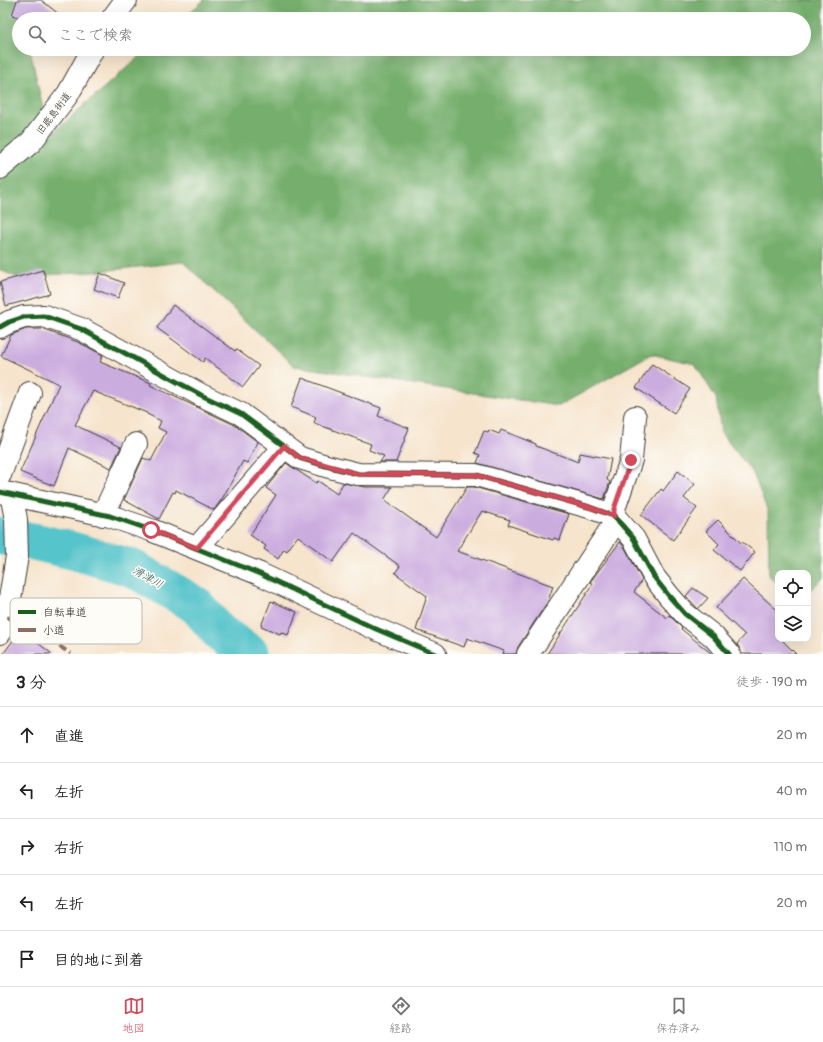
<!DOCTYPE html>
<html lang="ja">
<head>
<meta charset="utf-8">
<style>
  :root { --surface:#fff; --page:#f2f2f2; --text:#222; --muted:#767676; --line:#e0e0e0; --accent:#d1495b }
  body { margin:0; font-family:Pangolin,"Klee One",sans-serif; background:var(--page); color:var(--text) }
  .controls { position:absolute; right:12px; bottom:12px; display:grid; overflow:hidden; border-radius:8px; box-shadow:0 4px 16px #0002 }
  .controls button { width:36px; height:36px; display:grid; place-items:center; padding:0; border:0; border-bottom:1px solid var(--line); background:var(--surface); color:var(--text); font:20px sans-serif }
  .stop { position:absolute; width:12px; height:12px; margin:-9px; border:3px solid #d1495b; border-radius:50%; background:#fff }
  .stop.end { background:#d1495b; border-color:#fff; box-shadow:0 1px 4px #0008 }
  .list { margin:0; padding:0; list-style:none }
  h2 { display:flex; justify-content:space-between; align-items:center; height:52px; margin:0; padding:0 16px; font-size:17px }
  h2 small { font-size:13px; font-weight:400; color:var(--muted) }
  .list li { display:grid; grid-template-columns:26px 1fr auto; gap:12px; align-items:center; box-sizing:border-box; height:56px; padding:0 16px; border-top:1px solid var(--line) }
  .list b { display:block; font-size:15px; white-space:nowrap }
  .list em { font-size:13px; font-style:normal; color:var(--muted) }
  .icon { flex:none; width:22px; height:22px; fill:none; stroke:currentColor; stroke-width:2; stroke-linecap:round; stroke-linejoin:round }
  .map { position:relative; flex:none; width:823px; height:654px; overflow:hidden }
  .search { position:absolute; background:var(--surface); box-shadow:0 4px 16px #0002; left:12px; right:12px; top:12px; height:44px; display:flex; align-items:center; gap:10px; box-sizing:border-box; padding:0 14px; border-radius:22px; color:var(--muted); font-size:15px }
  .sheet { height:332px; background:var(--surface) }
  nav { display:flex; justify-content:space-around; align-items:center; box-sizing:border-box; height:56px; border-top:1px solid var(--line); background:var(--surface); font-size:11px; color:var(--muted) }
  nav a { display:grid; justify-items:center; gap:2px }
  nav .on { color:var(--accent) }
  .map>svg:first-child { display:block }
  .forest { fill:#76af6d; stroke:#496644 }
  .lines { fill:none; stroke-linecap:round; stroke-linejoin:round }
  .river { stroke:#56c4cb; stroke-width:38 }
  .building { fill:#cbacdf }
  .minor-casing { stroke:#3d3a36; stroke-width:24 }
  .minor { stroke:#fff; stroke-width:22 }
  .quiet { stroke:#8d6e63; stroke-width:4; stroke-dasharray:8 4; stroke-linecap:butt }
  .cycleway-casing { stroke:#fdfcf7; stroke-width:8 }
  .cycleway { stroke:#1b5e20; stroke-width:5 }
  .route { stroke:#d1495b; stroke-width:5 }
  .labels { text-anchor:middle; stroke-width:3; stroke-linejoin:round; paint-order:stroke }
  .street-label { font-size:10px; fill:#1c1c1c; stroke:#fdfcf7 }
  .water-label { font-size:11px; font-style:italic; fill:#335f62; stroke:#fdfcf7 }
  .key { fill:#fdfcf7; stroke:#bab9b5; stroke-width:1 }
  .key-label { font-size:11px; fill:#1c1c1c }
</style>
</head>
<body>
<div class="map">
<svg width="823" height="654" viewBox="0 0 823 654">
  <rect width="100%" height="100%" fill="#fdfcf7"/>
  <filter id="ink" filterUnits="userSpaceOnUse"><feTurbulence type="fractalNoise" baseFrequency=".025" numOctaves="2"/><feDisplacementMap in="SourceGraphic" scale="8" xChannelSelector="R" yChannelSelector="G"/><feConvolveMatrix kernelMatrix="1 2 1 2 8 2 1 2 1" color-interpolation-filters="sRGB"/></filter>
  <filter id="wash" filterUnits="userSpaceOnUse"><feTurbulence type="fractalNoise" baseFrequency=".012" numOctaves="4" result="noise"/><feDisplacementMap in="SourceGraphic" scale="16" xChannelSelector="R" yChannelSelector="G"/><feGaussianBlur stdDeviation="0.9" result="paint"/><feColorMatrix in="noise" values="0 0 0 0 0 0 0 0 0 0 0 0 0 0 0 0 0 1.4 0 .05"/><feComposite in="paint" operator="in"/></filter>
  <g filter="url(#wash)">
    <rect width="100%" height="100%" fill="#f6e4cc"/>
    <path class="forest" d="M 0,0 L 19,0 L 23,19 L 19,19 L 19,49 L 30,49 L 49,136 L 148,49 L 804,49 L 804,19 L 182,19 L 204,0 L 823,0 L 823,578 L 808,592 L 808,573 L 778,573 L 778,584 L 769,576 L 768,512 L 753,473 L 721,433 L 716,398 L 695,364 L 651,354 L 559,406 L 294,366 L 183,262 L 93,272 L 16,277 L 0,270 Z"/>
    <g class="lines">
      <path class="river" d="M 0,536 L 36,542 L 74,551 L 132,568 L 196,605 L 219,632 L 251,654"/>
    </g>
    <g id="blocks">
      <path class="building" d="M 17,0 L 41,0 L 65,19 L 24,19 L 12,15 Z
        M 43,270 L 50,294 L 6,306 L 0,282 Z
        M 100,273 L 124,283 L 118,298 L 94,289 Z
        M 173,305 L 235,351 L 236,349 L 259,366 L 243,387 L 205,358 L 203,362 L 157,328 Z
        M 26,329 L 42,329 L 78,342 L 103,355 L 100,362 L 151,383 L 150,385 L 235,425 L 258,442 L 247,463 L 243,461 L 222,499 L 214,510 L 176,490 L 175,493 L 173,492 L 159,519 L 124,500 L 143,458 L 151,461 L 166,432 L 158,428 L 161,421 L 147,414 L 147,413 L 93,391 L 75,425 L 121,447 L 111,468 L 69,448 L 54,486 L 20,472 L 59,384 L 1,356 L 11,335 Z
        M 652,364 L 690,389 L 674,413 L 636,388 Z
        M 302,378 L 381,408 L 378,416 L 409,428 L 396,462 L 380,462 L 384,456 L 369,450 L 371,444 L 314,423 L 316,417 L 291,407 Z
        M 489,430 L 499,434 L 501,430 L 536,444 L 536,446 L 578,462 L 580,453 L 611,459 L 607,480 L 610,482 L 604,499 L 477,463 L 480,455 L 475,453 L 484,431 L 488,432 Z
        M 286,463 L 316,483 L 318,481 L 337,494 L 343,483 L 365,487 L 392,487 L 384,500 L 436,537 L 467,487 L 474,487 L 569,514 L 560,540 L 554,538 L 553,540 L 508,525 L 510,520 L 482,511 L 457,551 L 553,586 L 548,601 L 518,647 L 516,654 L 503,654 L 504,651 L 467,638 L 464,647 L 416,630 L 427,596 L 395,573 L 400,566 L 354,533 L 333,562 L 298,536 L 287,551 L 284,549 L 278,559 L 264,549 L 266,546 L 250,535 L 276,495 L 266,488 Z
        M 678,471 L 695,484 L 684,498 L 697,508 L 673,540 L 641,515 L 661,489 L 663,491 Z
        M 718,520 L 741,543 L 742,542 L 755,552 L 740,571 L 714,550 L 719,544 L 706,531 Z
        M 620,542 L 624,546 L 642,580 L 634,592 L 667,618 L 669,615 L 682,628 L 681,629 L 712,654 L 547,654 L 593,584 L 590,582 Z
        M 743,579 L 778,611 L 778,639 L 781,639 L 796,654 L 741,654 L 741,651 L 737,644 L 745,635 L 716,608 Z
        M 693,588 L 708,598 L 698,609 L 686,596 Z
        M 271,601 L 297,612 L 288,635 L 281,632 L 280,634 L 261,626 Z
        M 21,630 L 52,654 L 3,654 Z"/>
    </g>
  </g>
  <g filter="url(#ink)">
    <use href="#blocks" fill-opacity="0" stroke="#3d3a36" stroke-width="1"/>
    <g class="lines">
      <defs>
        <path id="minor" d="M 112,19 L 126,0
          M 0,168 L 31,142 L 68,94 L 93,49
          M 0,327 L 9,322 L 24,317 L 44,316 L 81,329 L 201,395 L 241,414 L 300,458 L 326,466 L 358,474 L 476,475 L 589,507 L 614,516 L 634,539 L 654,577 L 669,596 L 685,614 L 713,636 L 729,654
          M 0,475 L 30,393
          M 0,492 L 110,516 L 151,530 L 260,574 L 376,629 L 435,654
          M 103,515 L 136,444
          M 197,548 L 284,447
          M 0,633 L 7,617 L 17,556 L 16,519 L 11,494
          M 528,654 L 614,524 L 614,509 L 631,460 L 635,417"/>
      </defs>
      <use href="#minor" class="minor-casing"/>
      <use href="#minor" class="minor"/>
      <path class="quiet" d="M 7,617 L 56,644 L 71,654"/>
      <defs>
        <path id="cycleway" d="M 0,327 L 9,322 L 24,317 L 44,316 L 81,329 L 201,395 L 241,414 L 300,458 L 326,466 L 358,474 L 476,475 L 589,507 L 614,516 L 634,539 L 654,577 L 669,596 L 685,614 L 713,636 L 729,654
          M 0,492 L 110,516 L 151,530 L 260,574 L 376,629 L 435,654"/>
      </defs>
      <use href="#cycleway" class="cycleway-casing"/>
      <use href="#cycleway" class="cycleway"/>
    </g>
  </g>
  <g class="lines" filter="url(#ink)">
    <path class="route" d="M 151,530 L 197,548 L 284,446 L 300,458 L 358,474 L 476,475 L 589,507 L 614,516 L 614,509 L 631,460"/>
  </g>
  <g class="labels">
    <g class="street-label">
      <text transform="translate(53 113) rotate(-53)" y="4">旧鹿島街道</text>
    </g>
    <g class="water-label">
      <text transform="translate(148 577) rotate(29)" y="4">滑津川</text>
    </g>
  </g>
  <rect x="10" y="598" width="132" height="46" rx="6" class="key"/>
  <rect x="18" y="610" width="18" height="4" fill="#1b5e20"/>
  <rect x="18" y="628" width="18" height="4" fill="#8d6e63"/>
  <g class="key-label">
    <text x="43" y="616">自転車道</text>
    <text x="43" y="634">小道</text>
  </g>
</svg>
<div class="controls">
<button><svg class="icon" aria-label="locate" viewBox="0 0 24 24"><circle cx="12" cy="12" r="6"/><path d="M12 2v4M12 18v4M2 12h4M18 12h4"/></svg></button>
<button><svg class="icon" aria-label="layers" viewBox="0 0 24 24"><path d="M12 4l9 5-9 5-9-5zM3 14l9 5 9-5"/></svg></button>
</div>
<div class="stop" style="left:151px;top:530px"></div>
<div class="stop end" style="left:631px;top:460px"></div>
<div class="search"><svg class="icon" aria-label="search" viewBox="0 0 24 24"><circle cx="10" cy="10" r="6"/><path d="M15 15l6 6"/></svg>ここで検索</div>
</div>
<section class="sheet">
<h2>3 分<small>徒歩 · 190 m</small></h2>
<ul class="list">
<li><svg class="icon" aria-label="ahead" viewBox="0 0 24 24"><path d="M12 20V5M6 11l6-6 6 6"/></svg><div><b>直進</b></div><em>20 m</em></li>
<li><svg class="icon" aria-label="left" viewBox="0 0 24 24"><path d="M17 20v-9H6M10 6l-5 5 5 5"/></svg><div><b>左折</b></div><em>40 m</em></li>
<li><svg class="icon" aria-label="right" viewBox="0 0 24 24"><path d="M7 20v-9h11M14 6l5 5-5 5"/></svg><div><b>右折</b></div><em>110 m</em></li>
<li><svg class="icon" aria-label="left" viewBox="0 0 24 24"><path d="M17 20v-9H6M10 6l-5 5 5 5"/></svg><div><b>左折</b></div><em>20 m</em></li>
<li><svg class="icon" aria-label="arrive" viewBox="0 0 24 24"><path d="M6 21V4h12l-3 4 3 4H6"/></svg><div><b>目的地に到着</b></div></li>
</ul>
</section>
<nav>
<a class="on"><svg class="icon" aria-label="map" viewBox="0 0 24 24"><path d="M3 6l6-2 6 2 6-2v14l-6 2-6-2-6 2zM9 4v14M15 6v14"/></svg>地図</a>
<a><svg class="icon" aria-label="directions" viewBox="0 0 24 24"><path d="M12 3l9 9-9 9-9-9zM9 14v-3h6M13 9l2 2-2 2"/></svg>経路</a>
<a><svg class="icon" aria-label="saved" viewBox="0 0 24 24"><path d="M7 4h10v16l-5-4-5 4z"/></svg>保存済み</a>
</nav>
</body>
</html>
